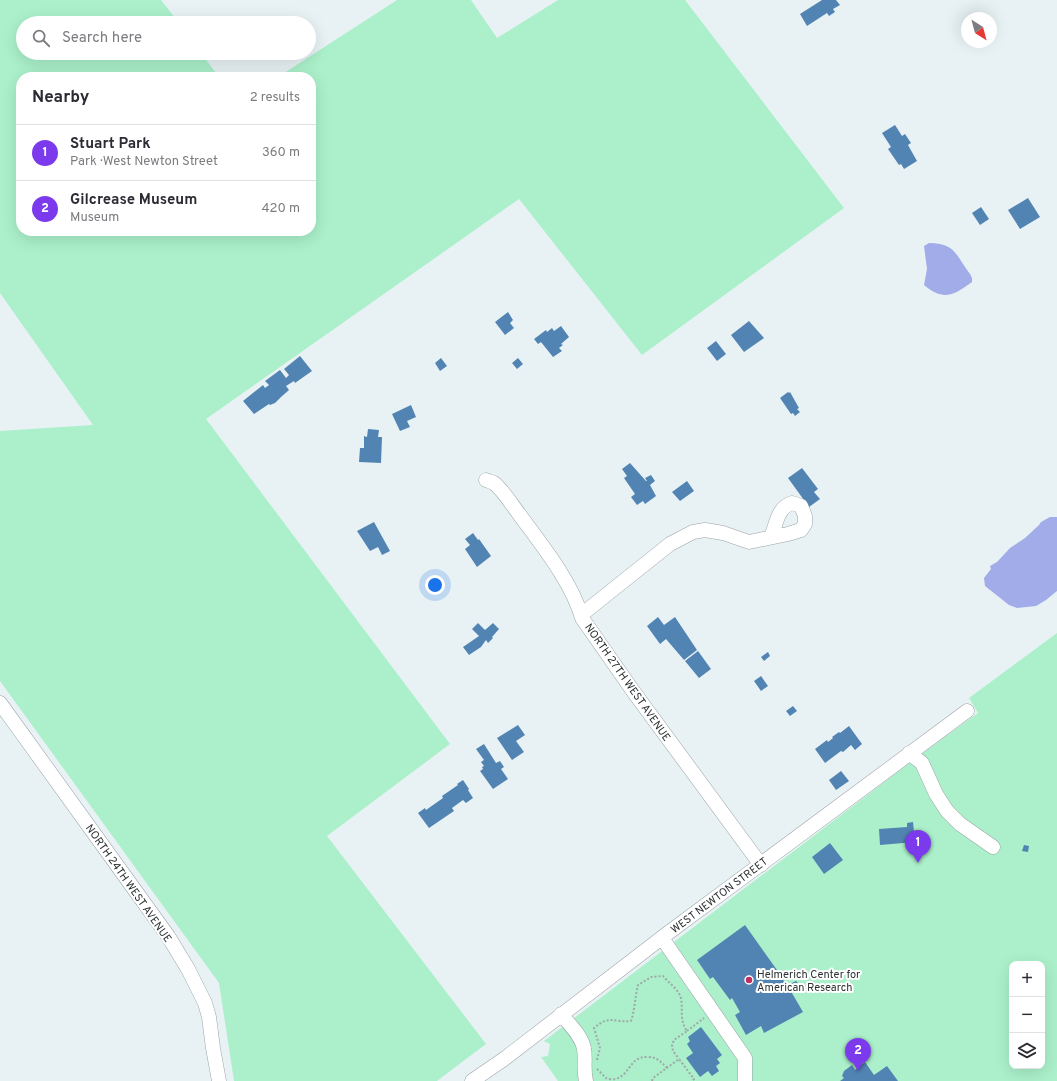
<!DOCTYPE html>
<html lang="en">
<head>
<meta charset="utf-8">
<style>
  :root { --surface:#fff; --page:#f7f7f7; --text:#2b2b33; --muted:#7c7c81; --line:#e1e1e2; --accent:#7c3aed }
  body { margin:0; font-family:Overpass,sans-serif; background:var(--page); color:var(--text) }
  .controls { position:absolute; right:12px; bottom:12px; display:grid; overflow:hidden; border-radius:8px; box-shadow:0 4px 16px #0002 }
  .controls button { width:36px; height:36px; display:grid; place-items:center; padding:0; border:0; border-bottom:1px solid var(--line); background:var(--surface); color:var(--text); font:20px sans-serif }
  .compass { position:absolute; left:961px; top:12px; width:36px; height:36px; border-radius:50%; background:var(--surface); box-shadow:0 4px 16px #0002; rotate:144deg }
  .you { position:absolute; left:435px; top:585px; width:14px; height:14px; margin:-10px; border:3px solid #fff; border-radius:50%; background:#1a73e8; box-shadow:0 0 0 6px #1a73e833 }
  .badge { display:grid; place-items:center; width:26px; height:26px; border-radius:50%; background:var(--accent); color:#fff; font-size:13px; font-weight:700 }
  .pin { position:absolute; translate:-50% -33px; filter:drop-shadow(0 1px 2px #0008) }
  .pin::after { content:''; position:absolute; top:21px; width:14px; height:12px; background:inherit; clip-path:polygon(0 0,100% 0,50% 100%) }
  .list { margin:0; padding:0; list-style:none }
  h2 { display:flex; justify-content:space-between; align-items:center; height:52px; margin:0; padding:0 16px; font-size:17px }
  h2 small { font-size:13px; font-weight:400; color:var(--muted) }
  .list li { display:grid; grid-template-columns:26px 1fr auto; gap:12px; align-items:center; box-sizing:border-box; height:56px; padding:0 16px; border-top:1px solid var(--line) }
  .list b { display:block; font-size:15px; white-space:nowrap }
  .list p { margin:0; font-size:13px; white-space:nowrap; color:var(--muted) }
  .list em { font-size:13px; font-style:normal; color:var(--muted) }
  .icon { flex:none; width:22px; height:22px; fill:none; stroke:currentColor; stroke-width:2; stroke-linecap:round; stroke-linejoin:round }
  .map { position:relative; flex:none; width:1057px; height:1081px; overflow:hidden }
  .search { position:absolute; background:var(--surface); box-shadow:0 4px 16px #0002; left:16px; top:16px; width:300px; height:44px; display:flex; align-items:center; gap:10px; box-sizing:border-box; padding:0 14px; border-radius:22px; color:var(--muted); font-size:15px }
  .panel { position:absolute; background:var(--surface); box-shadow:0 4px 16px #0002; left:16px; top:72px; width:300px; height:164px; border-radius:16px }
  .map>svg:first-child { display:block }
  .green { fill:#abf0ca; fill-rule:evenodd }
  .water { fill:#a2ace9 }
  .building { fill:#5284b3 }
  .lines { fill:none; stroke-linecap:round; stroke-linejoin:round }
  .minor-casing { stroke:#9aa3a6; stroke-width:15 }
  .path { stroke:#9fa7a9; stroke-width:2; stroke-dasharray:2 2; stroke-linecap:butt }
  .minor { stroke:#fff; stroke-width:14 }
  .poi-dot { fill:#bc2f61; stroke:#fff; stroke-width:1.5 }
  .labels { text-anchor:middle; stroke-width:4; stroke-linejoin:round; paint-order:stroke }
  .street-label { font-size:11px; fill:#2c3031; stroke:#fff }
  .poi-label { font-size:11px; fill:#2c3031; stroke:#fff; text-anchor:start }
</style>
</head>
<body>
<div class="map">
<svg width="1057" height="1081" viewBox="0 0 1057 1081">
  <rect width="100%" height="100%" fill="#e8f2f5"/>
  <path class="green" d="M 0,0 L 161,0 L 179,23 L 23,23 L 23,53 L 201,53 L 219,77 L 21,77 L 21,231 L 311,231 L 311,77 L 278,77 L 397,0 L 471,0 L 497,38 L 558,0 L 685,0 L 844,208 L 642,355 L 519,199 L 206,419 L 450,744 L 327,836 L 486,1044 L 437,1081 L 234,1081 L 219,983 L 0,681 L 0,431 L 93,425 L 0,293 Z
    M 1057,633 L 1057,1081 L 558,1081 L 541,1057 L 548,1056 L 550,1044 L 544,1041 L 912,761 L 978,713 L 969,698 ZM 1012,964 L 1042,964 L 1042,1066 L 1012,1066 Z"/>
  <path class="water" d="M 929,243 C 956,243 956,256 970,274 L 972,278 L 972,282 C 953,296 943,301 924,285 L 927,269 L 924,246 Z
    M 1050,517 L 1057,517 L 1057,591 L 1046,600 L 1036,606 L 1017,608 L 1009,605 L 985,586 L 984,578 L 991,569 L 990,566 L 997,562 L 1010,548 L 1025,538 L 1039,525 L 1041,522 Z"/>
  <path class="building" d="M 822,0 L 836,0 L 840,5 L 833,9 L 835,12 L 829,16 L 827,13 L 807,26 L 800,14 Z
    M 895,125 L 902,136 L 905,134 L 911,143 L 908,145 L 917,161 L 904,169 L 901,164 L 899,165 L 888,149 L 891,147 L 882,133 Z
    M 1028,198 L 1040,217 L 1020,229 L 1008,210 Z
    M 981,207 L 989,219 L 980,225 L 972,213 Z
    M 508,312 L 513,320 L 510,323 L 514,328 L 505,335 L 495,322 Z
    M 749,321 L 764,338 L 744,352 L 731,335 Z
    M 561,326 L 569,337 L 561,344 L 563,345 L 559,348 L 562,351 L 553,357 L 541,342 L 538,344 L 534,339 L 546,330 L 547,332 L 552,328 L 554,331 Z
    M 716,341 L 726,354 L 717,361 L 707,348 Z
    M 300,356 L 312,371 L 295,383 L 294,381 L 286,386 L 289,390 L 281,397 L 275,403 L 270,405 L 269,404 L 254,414 L 243,401 L 263,385 L 265,388 L 269,385 L 265,381 L 280,370 L 286,378 L 289,375 L 284,369 Z
    M 441,358 L 447,366 L 440,371 L 435,363 Z
    M 518,358 L 523,364 L 517,369 L 512,363 Z
    M 788,392 L 789,393 L 790,392 L 799,408 L 797,409 L 800,412 L 795,416 L 793,413 L 791,414 L 780,398 Z
    M 411,405 L 416,417 L 407,421 L 410,427 L 400,431 L 392,414 Z
    M 368,429 L 379,430 L 378,437 L 382,437 L 381,463 L 359,462 L 360,448 L 364,448 L 364,436 L 367,437 Z
    M 630,463 L 646,481 L 647,481 L 645,478 L 651,475 L 655,481 L 650,485 L 656,496 L 645,504 L 643,501 L 637,505 L 631,497 L 635,494 L 624,478 L 627,476 L 622,469 Z
    M 802,468 L 818,489 L 814,492 L 820,499 L 809,507 L 788,478 Z
    M 687,481 L 694,491 L 680,501 L 672,492 Z
    M 374,522 L 390,551 L 382,555 L 378,547 L 370,551 L 357,531 Z
    M 473,533 L 478,540 L 479,539 L 491,556 L 477,567 L 465,549 L 470,545 L 465,539 Z
    M 658,617 L 664,625 L 675,617 L 697,650 L 684,660 L 666,639 L 660,644 L 647,626 Z
    M 478,623 L 485,630 L 493,623 L 499,629 L 492,637 L 493,638 L 488,643 L 486,640 L 481,647 L 469,655 L 463,647 L 479,636 L 472,629 Z
    M 698,651 L 711,669 L 699,678 L 685,661 Z
    M 768,652 L 770,656 L 764,661 L 761,657 Z
    M 761,676 L 768,686 L 761,691 L 754,681 Z
    M 793,706 L 797,711 L 790,716 L 786,711 Z
    M 518,725 L 525,735 L 516,741 L 524,752 L 512,760 L 497,738 Z
    M 849,726 L 862,744 L 855,750 L 851,745 L 843,752 L 841,751 L 825,763 L 815,749 L 827,740 L 828,742 L 833,738 L 832,737 L 839,732 L 840,733 Z
    M 484,744 L 496,763 L 500,761 L 504,767 L 501,769 L 508,779 L 493,789 L 480,771 L 483,769 L 482,767 L 484,766 L 481,762 L 484,760 L 476,749 Z
    M 841,771 L 849,781 L 836,790 L 829,780 Z
    M 463,780 L 469,789 L 468,790 L 473,798 L 466,803 L 463,800 L 452,808 L 454,811 L 429,828 L 418,813 L 425,808 L 426,810 L 443,798 L 442,796 L 458,785 L 457,784 Z
    M 913,822 L 915,842 L 880,845 L 879,829 L 907,827 L 907,823 Z
    M 830,843 L 843,860 L 824,874 L 812,857 Z
    M 1024,845 L 1029,846 L 1028,852 L 1022,851 Z
    M 745,925 L 782,977 L 786,986 L 796,981 L 798,983 L 789,988 L 803,1012 L 764,1033 L 761,1026 L 746,1035 L 735,1015 L 740,1012 L 732,998 L 730,1000 L 713,977 L 710,979 L 697,960 Z
    M 701,1027 L 722,1055 L 717,1059 L 720,1063 L 716,1066 L 719,1071 L 712,1076 L 708,1071 L 700,1077 L 686,1058 L 693,1053 L 687,1044 L 690,1041 L 688,1037 Z
    M 865,1062 L 874,1075 L 887,1066 L 898,1081 L 840,1081 L 844,1078 L 842,1076 L 844,1071 L 852,1065 L 855,1070 Z"/>
  <g class="lines">
    <defs>
      <path id="minor" d="M 486,480 C 488,481 492,482 494,483 C 503,490 512,505 519,514 C 541,544 572,582 582,618 L 633,691 L 761,865
        M 581,615 L 670,544 L 693,532 L 705,530 L 723,533 L 749,542 L 788,534 L 801,530 L 805,524 L 805,516 L 801,506 L 792,503 C 777,508 777,523 771,537
        M 0,703 L 168,936 L 188,969 L 205,1003 L 209,1017 L 213,1048 L 219,1081
        M 909,753 L 922,763 L 936,794 L 947,811 L 960,824 L 993,847
        M 662,938 L 745,1058 L 745,1081
        M 561,1014 C 569,1024 582,1036 584,1049 C 586,1060 583,1068 586,1081
        M 472,1081 L 504,1059 L 668,933 L 967,711"/>
    </defs>
    <use href="#minor" class="minor-casing"/>
    <path class="path" d="M 687,1031 L 704,1018
      M 597,1060 L 600,1048 L 594,1028 C 611,1014 613,1023 631,1021 C 635,1009 635,997 638,985 L 651,977 L 663,976 C 667,981 675,987 678,992 C 686,1003 677,1017 687,1031 L 674,1040 L 672,1045 L 673,1051 L 679,1059
      M 597,1069 L 606,1078 C 608,1079 613,1080 615,1079 C 631,1075 629,1056 648,1057 C 657,1057 661,1062 667,1068
      M 652,1081 L 653,1078 L 679,1059 L 694,1079 L 692,1081"/>
    <use href="#minor" class="minor"/>
  </g>
  <circle class="poi-dot" cx="749" cy="980" r="4"/>
  <g class="labels">
    <g class="street-label">
      <text transform="translate(628 682) rotate(55)" y="4">NORTH 27TH WEST AVENUE</text>
      <text transform="translate(129 883) rotate(55)" y="4">NORTH 24TH WEST AVENUE</text>
      <text transform="translate(719 895) rotate(-37)" y="4">WEST NEWTON STREET</text>
    </g>
    <g class="poi-label">
      <text x="757" y="978">Helmerich Center for<tspan x="757" dy="13">American Research</tspan></text>
    </g>
  </g>
</svg>
<div class="controls">
<button>+</button>
<button>−</button>
<button><svg class="icon" aria-label="layers" viewBox="0 0 24 24"><path d="M12 4l9 5-9 5-9-5zM3 14l9 5 9-5"/></svg></button>
</div>
<svg class="compass" viewBox="-18 -18 36 36"><path d="M0-13l5 13h-10z" fill="#e53935"/><path d="M0 13l5-13h-10z" fill="#7c7c81"/></svg>
<div class="you"></div>
<div class="pin badge" style="left:918px;top:863px">1</div>
<div class="pin badge" style="left:858px;top:1071px">2</div>
<div class="search"><svg class="icon" aria-label="search" viewBox="0 0 24 24"><circle cx="10" cy="10" r="6"/><path d="M15 15l6 6"/></svg>Search here</div>
<section class="panel">
<h2>Nearby<small>2 results</small></h2>
<ul class="list">
<li><span class="badge">1</span><div><b>Stuart Park</b><p>Park · West Newton Street</p></div><em>360 m</em></li>
<li><span class="badge">2</span><div><b>Gilcrease Museum</b><p>Museum</p></div><em>420 m</em></li>
</ul>
</section>
</div>
</body>
</html>
